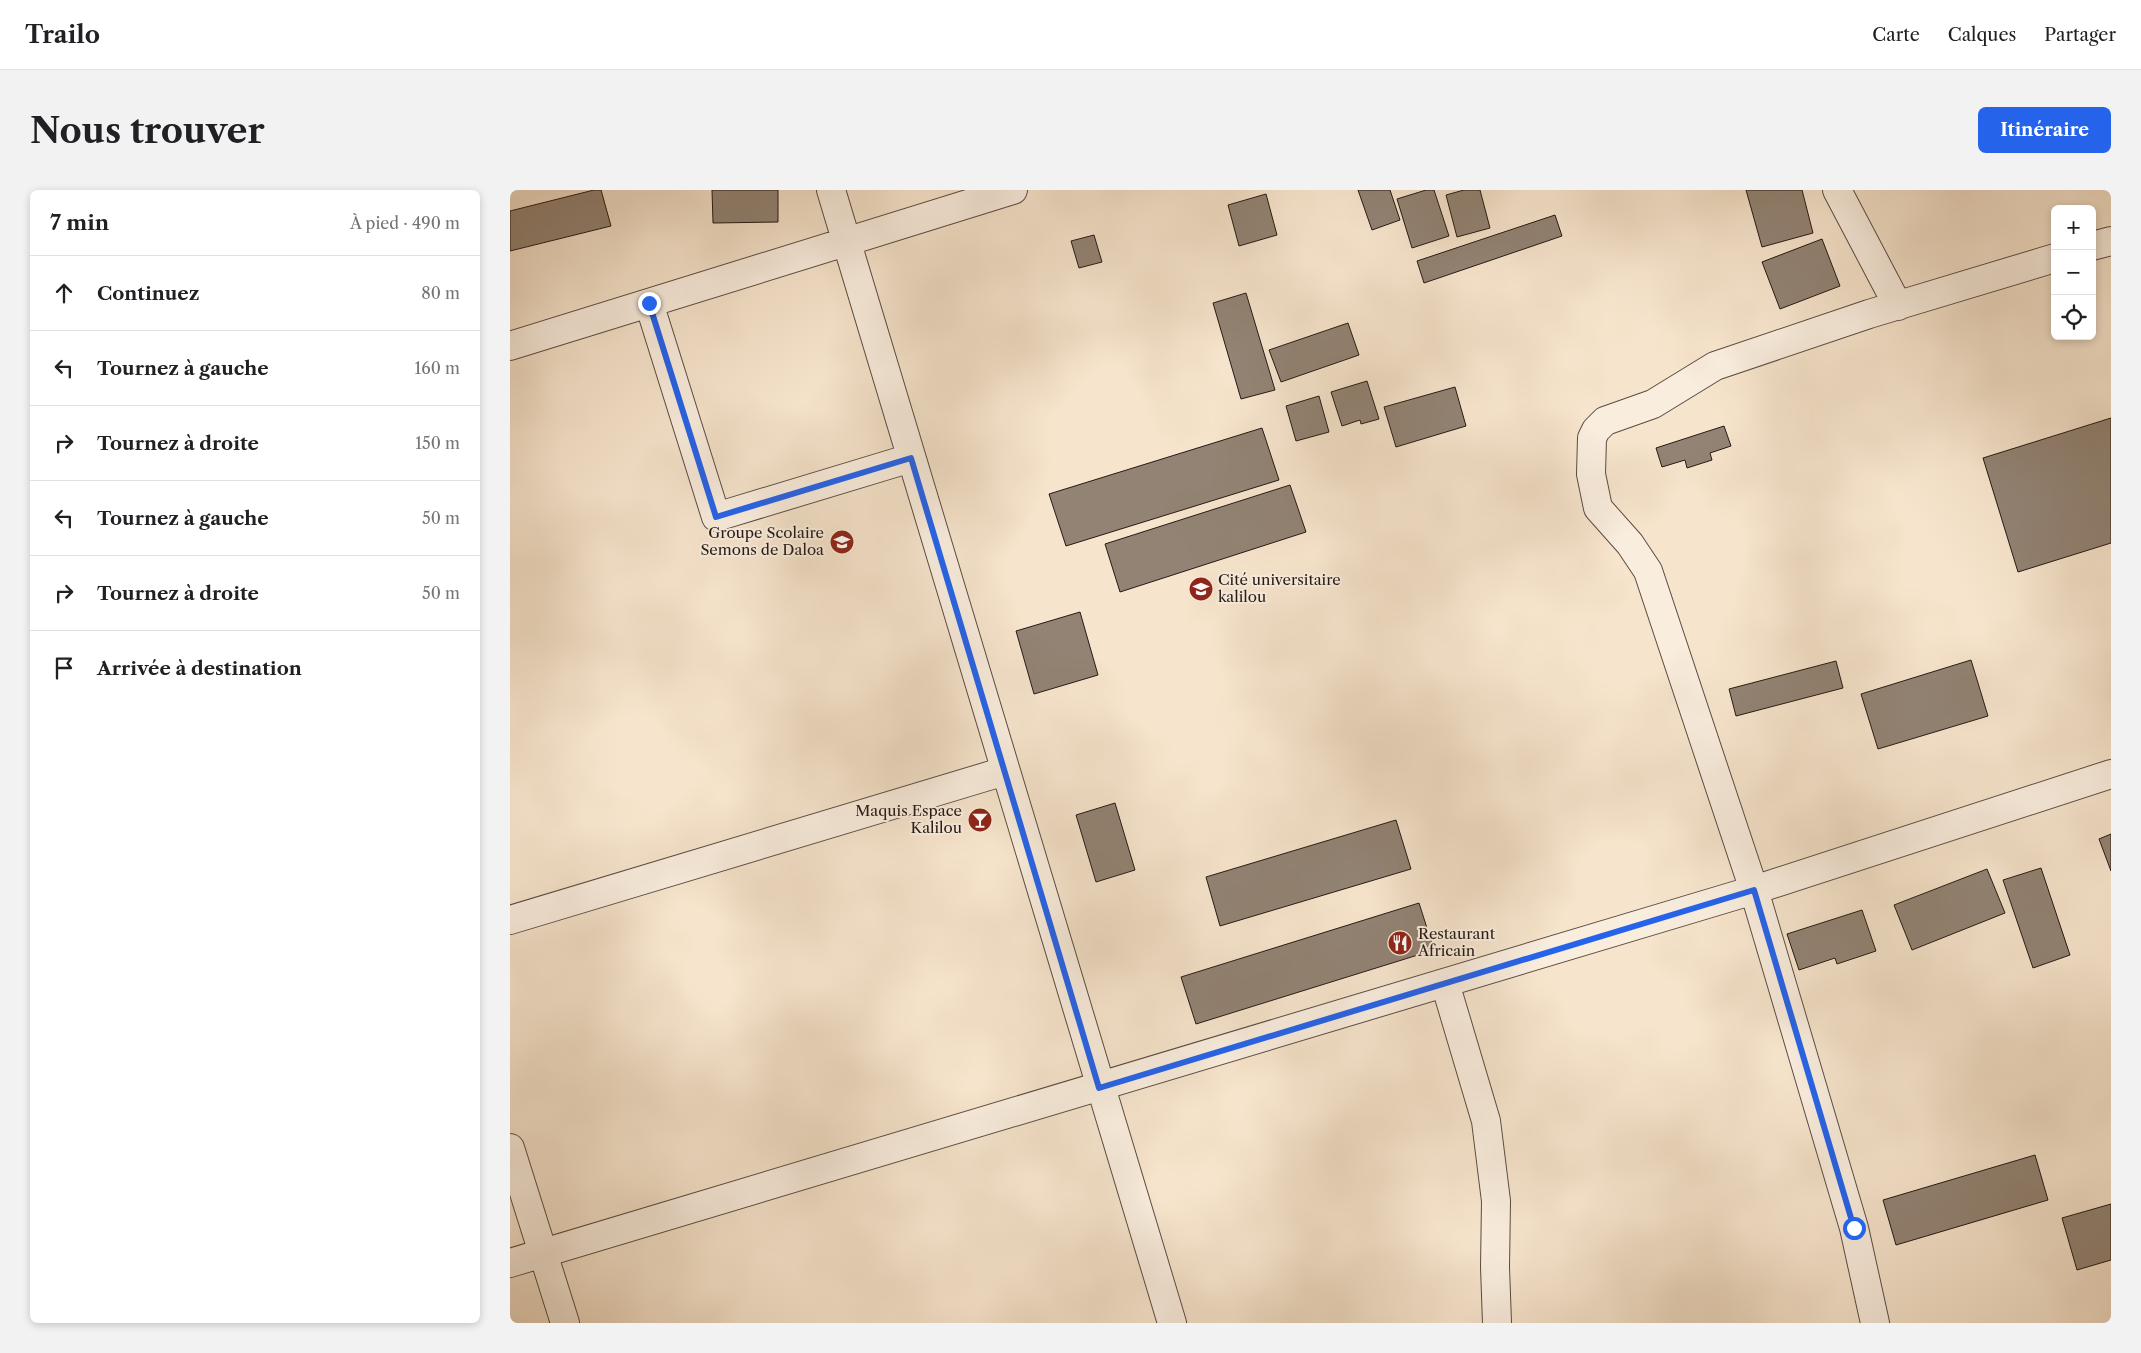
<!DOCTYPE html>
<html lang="fr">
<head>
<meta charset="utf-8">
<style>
  :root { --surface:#fff; --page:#f2f2f2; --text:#202124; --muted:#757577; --line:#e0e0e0; --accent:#2563eb }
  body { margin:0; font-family:"Libre Caslon Text",serif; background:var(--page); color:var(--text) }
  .controls { position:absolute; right:15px; top:15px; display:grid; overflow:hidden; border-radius:8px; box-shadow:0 2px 8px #0003 }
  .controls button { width:45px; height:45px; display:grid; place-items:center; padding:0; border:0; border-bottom:1px solid var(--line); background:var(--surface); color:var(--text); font:25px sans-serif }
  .stop { position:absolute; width:15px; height:15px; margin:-11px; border:4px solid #2563eb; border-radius:50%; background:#fff }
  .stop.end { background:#2563eb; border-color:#fff; box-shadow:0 1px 5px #0008 }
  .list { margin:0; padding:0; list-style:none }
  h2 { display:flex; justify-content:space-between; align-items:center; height:65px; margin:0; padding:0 20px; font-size:21px }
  h2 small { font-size:16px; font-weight:400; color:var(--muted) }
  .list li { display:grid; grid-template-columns:32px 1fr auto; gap:15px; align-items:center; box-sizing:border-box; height:75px; padding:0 20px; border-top:1px solid var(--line) }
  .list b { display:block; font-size:19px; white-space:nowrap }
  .list em { font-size:16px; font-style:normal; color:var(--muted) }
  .icon { flex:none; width:28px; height:28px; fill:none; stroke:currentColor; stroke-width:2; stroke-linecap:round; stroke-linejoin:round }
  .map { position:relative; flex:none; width:1601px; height:1133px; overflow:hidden; border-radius:8px }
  header { display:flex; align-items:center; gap:30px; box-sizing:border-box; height:70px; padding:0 25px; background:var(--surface); border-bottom:1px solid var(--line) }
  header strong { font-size:24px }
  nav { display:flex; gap:28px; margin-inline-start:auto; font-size:18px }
  .intro { display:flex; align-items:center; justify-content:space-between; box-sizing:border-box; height:120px; padding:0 30px }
  h1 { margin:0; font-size:35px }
  .button { padding:12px 22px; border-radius:8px; background:var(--accent); color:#fff; font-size:18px; font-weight:700 }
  main { display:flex; gap:30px; padding:0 30px }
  aside { flex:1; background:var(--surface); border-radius:8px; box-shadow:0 2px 8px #0003 }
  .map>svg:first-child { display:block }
  .building { fill:#928374; stroke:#261914 }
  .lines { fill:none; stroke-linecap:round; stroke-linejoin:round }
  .street-casing { stroke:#5a4c42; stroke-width:30 }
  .street { stroke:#f9edde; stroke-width:28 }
  .route { stroke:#2563eb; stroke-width:6 }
  .labels { text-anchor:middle; stroke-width:4; stroke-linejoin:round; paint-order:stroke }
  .poi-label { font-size:15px; fill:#261914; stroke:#f9edde; text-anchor:end }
</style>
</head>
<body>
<header>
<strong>Trailo</strong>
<nav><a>Carte</a><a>Calques</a><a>Partager</a></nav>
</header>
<div class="intro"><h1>Nous trouver</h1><a class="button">Itinéraire</a></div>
<main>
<aside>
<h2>7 min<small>À pied · 490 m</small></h2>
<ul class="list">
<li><svg class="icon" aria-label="ahead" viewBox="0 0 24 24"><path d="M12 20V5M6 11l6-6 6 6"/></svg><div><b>Continuez</b></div><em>80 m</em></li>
<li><svg class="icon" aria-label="left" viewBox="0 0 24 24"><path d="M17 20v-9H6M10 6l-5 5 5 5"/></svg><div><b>Tournez à gauche</b></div><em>160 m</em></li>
<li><svg class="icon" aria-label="right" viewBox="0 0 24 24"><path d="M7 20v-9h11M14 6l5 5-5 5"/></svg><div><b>Tournez à droite</b></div><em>150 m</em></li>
<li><svg class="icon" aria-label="left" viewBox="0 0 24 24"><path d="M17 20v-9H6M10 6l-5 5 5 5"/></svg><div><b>Tournez à gauche</b></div><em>50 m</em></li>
<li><svg class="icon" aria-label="right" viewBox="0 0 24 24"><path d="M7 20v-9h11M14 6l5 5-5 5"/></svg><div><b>Tournez à droite</b></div><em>50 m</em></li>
<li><svg class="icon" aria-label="arrive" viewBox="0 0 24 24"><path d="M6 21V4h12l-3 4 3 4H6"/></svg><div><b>Arrivée à destination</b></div></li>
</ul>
</aside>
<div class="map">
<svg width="1601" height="1133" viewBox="0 0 1601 1133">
  <rect width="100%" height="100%" fill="#f6e4cc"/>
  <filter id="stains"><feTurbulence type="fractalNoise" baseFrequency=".004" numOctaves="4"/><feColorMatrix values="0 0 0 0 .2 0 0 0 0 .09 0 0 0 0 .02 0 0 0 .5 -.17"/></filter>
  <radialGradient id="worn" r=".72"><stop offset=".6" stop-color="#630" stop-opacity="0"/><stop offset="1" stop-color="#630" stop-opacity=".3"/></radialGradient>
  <path class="building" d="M 84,0 L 91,0 L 101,36 L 0,61 L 0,21 Z
    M 202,0 L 268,0 L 268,32 L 203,33 Z
    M 848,0 L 880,0 L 890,30 L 862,40 Z
    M 916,0 L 924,0 L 939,46 L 902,58 L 887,9 Z
    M 954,0 L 970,0 L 980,38 L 947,47 L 936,5 Z
    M 1236,0 L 1292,0 L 1303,43 L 1252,57 Z
    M 756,4 L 767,45 L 729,56 L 718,15 Z
    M 1045,25 L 1052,46 L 914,93 L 907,71 Z
    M 584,45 L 592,72 L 569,78 L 561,51 Z
    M 1312,49 L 1330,96 L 1270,119 L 1252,72 Z
    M 736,103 L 765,200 L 731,209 L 703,113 Z
    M 838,133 L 849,165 L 771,192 L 759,160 Z
    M 857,191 L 869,229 L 851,234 L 850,230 L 832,236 L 821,202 Z
    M 945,197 L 956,236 L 886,257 L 874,217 Z
    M 809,206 L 819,242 L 786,251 L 776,216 Z
    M 1601,228 L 1601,353 L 1508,382 L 1473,268 Z
    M 1214,236 L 1221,256 L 1200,263 L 1202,270 L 1177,278 L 1175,270 L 1152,277 L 1146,258 Z
    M 752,238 L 769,290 L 556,356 L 539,304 Z
    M 780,295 L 796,342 L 610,402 L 595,354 Z
    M 570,422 L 588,485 L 524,504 L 506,441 Z
    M 1461,470 L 1478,526 L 1368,559 L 1351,504 Z
    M 1326,471 L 1333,498 L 1226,526 L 1219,499 Z
    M 605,613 L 625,680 L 586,692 L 566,625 Z
    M 886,630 L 901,679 L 710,736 L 696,687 Z
    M 1601,644 L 1601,681 L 1589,649 Z
    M 1531,678 L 1560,765 L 1523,778 L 1493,690 Z
    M 1477,679 L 1495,723 L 1402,760 L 1384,715 Z
    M 909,713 L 924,760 L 686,834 L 671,787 Z
    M 1352,720 L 1366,761 L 1327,774 L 1325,768 L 1289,780 L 1277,744 Z
    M 1525,965 L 1538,1010 L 1386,1055 L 1373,1010 Z
    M 1601,1014 L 1601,1070 L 1567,1080 L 1552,1028 Z"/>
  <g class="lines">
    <defs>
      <path id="street" d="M 321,0 L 662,1133
        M 1327,0 L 1388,116
        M 1582,56 L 1601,51
        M 139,113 L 206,327 L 401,268
        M 0,156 L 503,0
        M 0,730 L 495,581
        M 935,793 L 976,931 L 986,1011 L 985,1077 L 987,1133
        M 0,958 L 55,1133
        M 0,1073 L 1244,700 L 1601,584
        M 1365,1133 L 1344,1038 L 1244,700 L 1138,381 L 1120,354 L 1088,318 L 1081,284 L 1082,248 L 1086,240 L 1095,231 L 1143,214 L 1205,176 L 1359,124 L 1545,68"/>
    </defs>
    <use href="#street" class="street-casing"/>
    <use href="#street" class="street"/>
  </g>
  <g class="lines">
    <path class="route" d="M 139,113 L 206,327 L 401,268 L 589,898 L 1244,700 L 1344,1038"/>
  </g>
  <defs>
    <symbol id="school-disc" viewBox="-11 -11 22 22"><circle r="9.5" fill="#8f2418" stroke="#f9edde"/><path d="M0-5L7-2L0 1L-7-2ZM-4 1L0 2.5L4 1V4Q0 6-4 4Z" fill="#fff"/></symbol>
    <symbol id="bar-disc" viewBox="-11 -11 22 22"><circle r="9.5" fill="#8f2418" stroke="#f9edde"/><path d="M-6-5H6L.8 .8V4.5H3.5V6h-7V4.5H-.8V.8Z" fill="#fff"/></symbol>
    <symbol id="restaurant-disc" viewBox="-11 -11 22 22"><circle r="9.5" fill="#8f2418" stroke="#f9edde"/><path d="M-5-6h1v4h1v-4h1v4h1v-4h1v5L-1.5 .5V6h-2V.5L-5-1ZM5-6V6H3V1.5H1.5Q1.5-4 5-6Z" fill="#fff"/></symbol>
  </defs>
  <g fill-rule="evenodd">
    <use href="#school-disc" x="318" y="338" width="28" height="28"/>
    <use href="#school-disc" x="677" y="385" width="28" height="28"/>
    <use href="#bar-disc" x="456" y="616" width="28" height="28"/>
    <use href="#restaurant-disc" x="876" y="739" width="28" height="28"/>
  </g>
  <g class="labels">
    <g class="poi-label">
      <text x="314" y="348">Groupe Scolaire<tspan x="314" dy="17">Semons de Daloa</tspan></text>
      <text x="708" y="395" text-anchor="start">Cité universitaire<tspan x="708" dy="17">kalilou</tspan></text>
      <text x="452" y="626">Maquis Espace<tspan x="452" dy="17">Kalilou</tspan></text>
      <text x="908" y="749" text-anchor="start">Restaurant<tspan x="908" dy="17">Africain</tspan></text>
    </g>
  </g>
  <rect width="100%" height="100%" filter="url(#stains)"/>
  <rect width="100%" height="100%" fill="url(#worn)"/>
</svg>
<div class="controls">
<button>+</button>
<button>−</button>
<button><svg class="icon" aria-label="locate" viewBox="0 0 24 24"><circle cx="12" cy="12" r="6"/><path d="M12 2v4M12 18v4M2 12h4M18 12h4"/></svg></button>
</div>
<div class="stop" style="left:1344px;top:1038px"></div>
<div class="stop end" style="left:139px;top:113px"></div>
</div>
</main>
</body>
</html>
